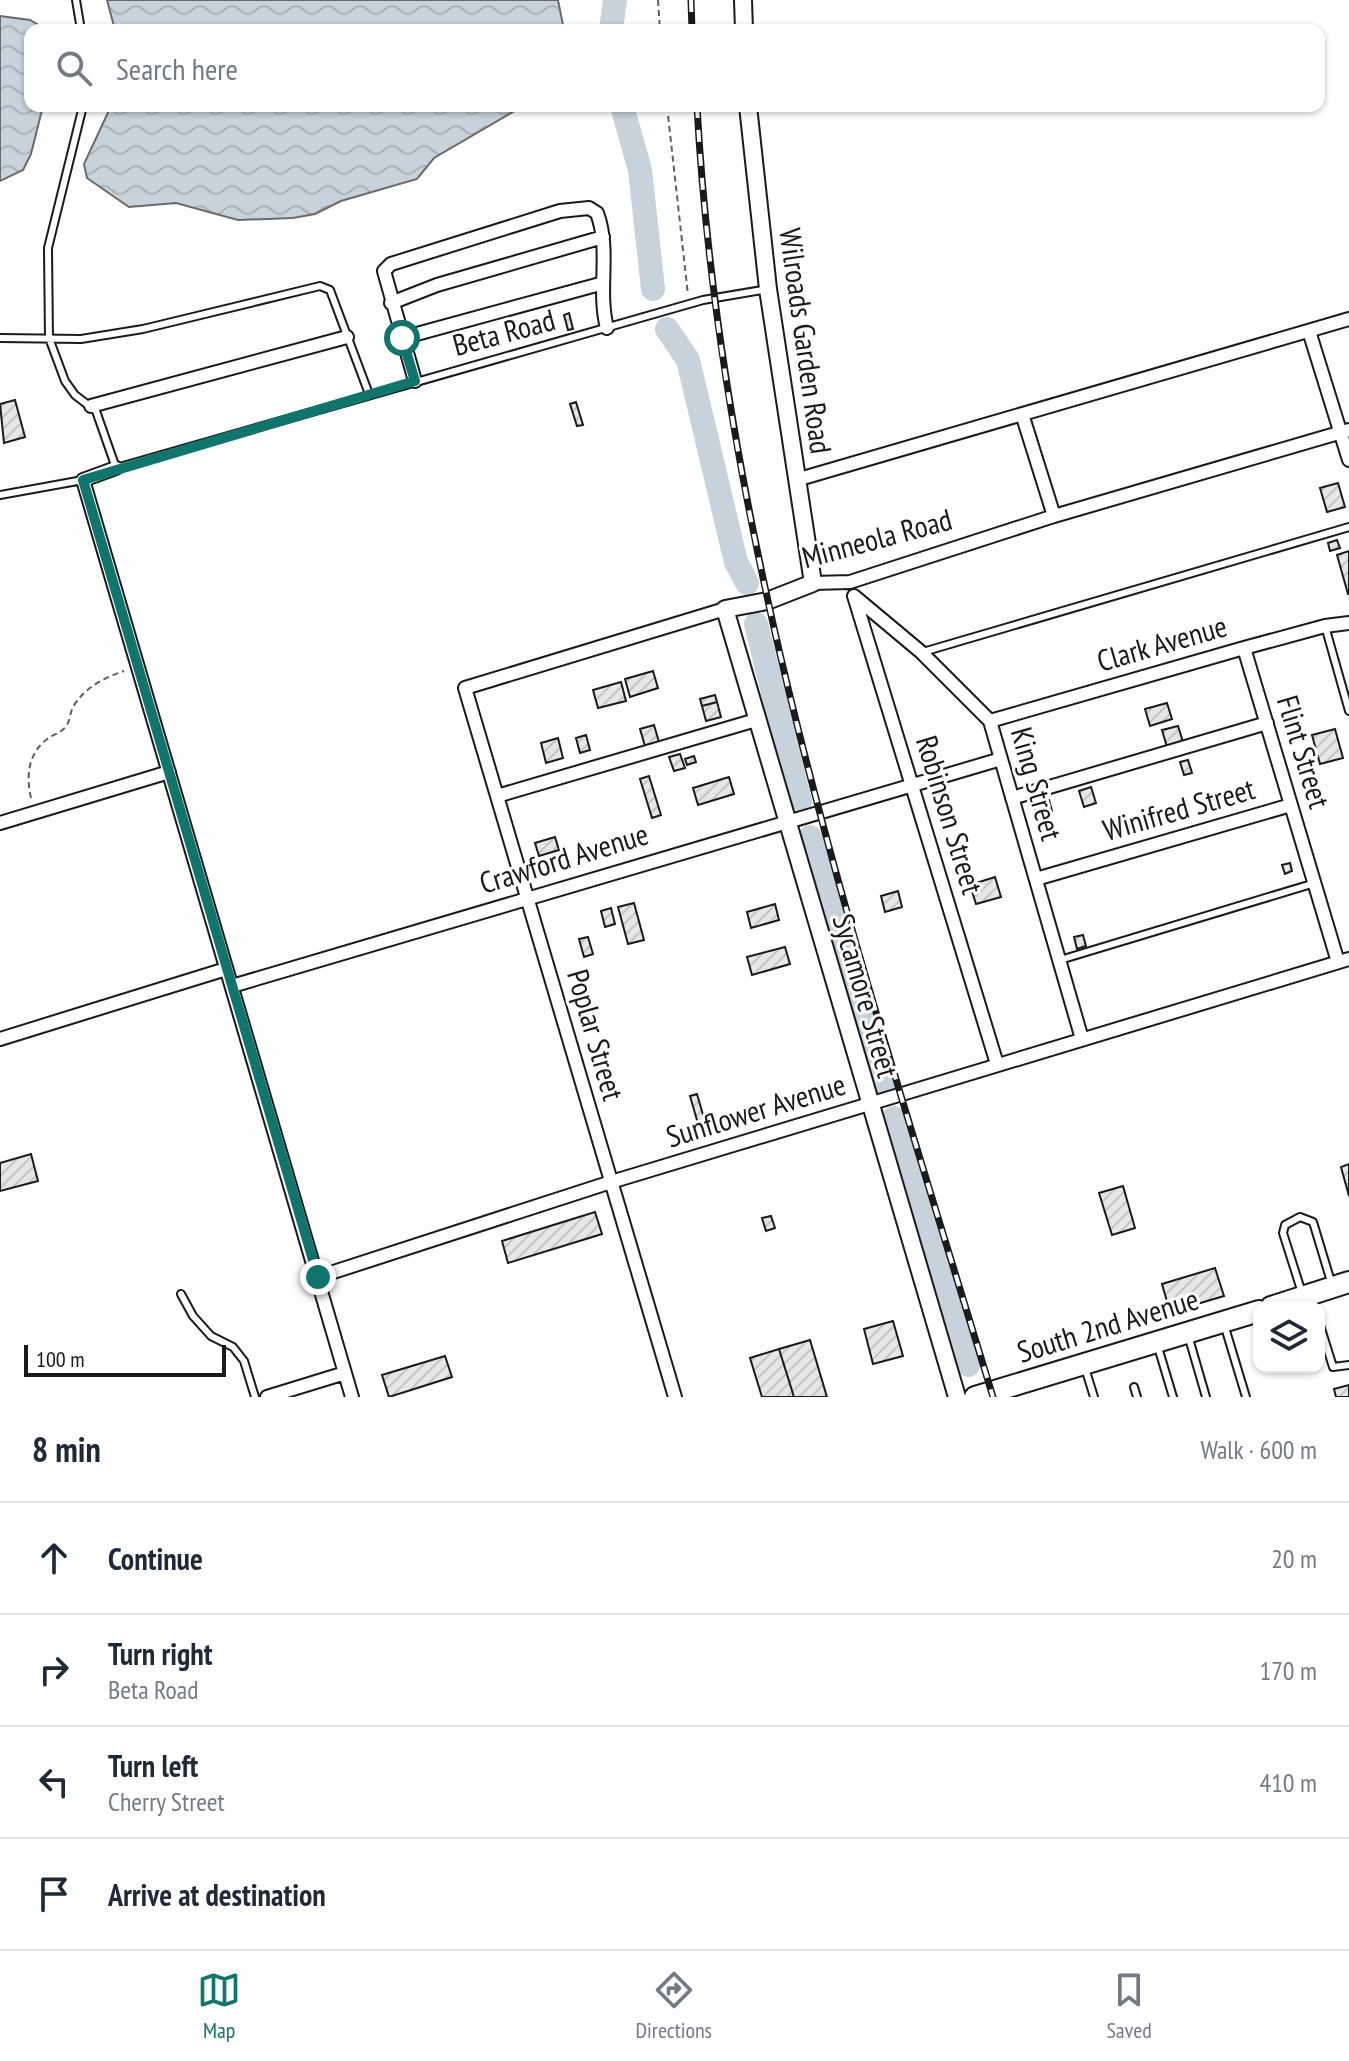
<!DOCTYPE html>
<html lang="en">
<head>
<meta charset="utf-8">
<style>
  :root { --surface:#fff; --page:#f6f6f7; --text:#1f2937; --muted:#747a83; --line:#e0e1e3; --accent:#0f766e }
  body { margin:0; font-family:"PT Sans Narrow",sans-serif; background:var(--page); color:var(--text) }
  .controls { position:absolute; right:24px; bottom:24px; display:grid; overflow:hidden; border-radius:16px; box-shadow:0 2px 6px #0004 }
  .controls button { width:72px; height:72px; display:grid; place-items:center; padding:0; border:0; border-bottom:2px solid var(--line); background:var(--surface); color:var(--text); font:40px sans-serif }
  .scale { position:absolute; left:24px; bottom:20px; width:202px; box-sizing:border-box; padding-left:8px; border:4px solid #1a1a1a; border-top:0; font-size:22px; line-height:28px; white-space:nowrap; color:#1a1a1a; -webkit-text-stroke:6px #fff; paint-order:stroke }
  .stop { position:absolute; width:24px; height:24px; margin:-18px; border:6px solid #0f766e; border-radius:50%; background:#fff }
  .stop.end { background:#0f766e; border-color:#fff; box-shadow:0 2px 8px #0008 }
  .list { margin:0; padding:0; list-style:none }
  h2 { display:flex; justify-content:space-between; align-items:center; height:104px; margin:0; padding:0 32px; font-size:34px }
  h2 small { font-size:26px; font-weight:400; color:var(--muted) }
  .list li { display:grid; grid-template-columns:52px 1fr auto; gap:24px; align-items:center; box-sizing:border-box; height:112px; padding:0 32px; border-top:2px solid var(--line) }
  .list b { display:block; font-size:30px; white-space:nowrap }
  .list p { margin:0; font-size:26px; white-space:nowrap; color:var(--muted) }
  .list em { font-size:26px; font-style:normal; color:var(--muted) }
  .icon { flex:none; width:44px; height:44px; fill:none; stroke:currentColor; stroke-width:2; stroke-linecap:round; stroke-linejoin:round }
  .map { position:relative; flex:none; width:1349px; height:1397px; overflow:hidden }
  .search { position:absolute; background:var(--surface); box-shadow:0 2px 6px #0004; left:24px; right:24px; top:24px; height:88px; display:flex; align-items:center; gap:20px; box-sizing:border-box; padding:0 28px; border-radius:16px; color:var(--muted); font-size:30px }
  .sheet { height:552px; background:var(--surface) }
  nav { display:flex; justify-content:space-around; align-items:center; box-sizing:border-box; height:112px; border-top:2px solid var(--line); background:var(--surface); font-size:22px; color:var(--muted) }
  nav a { display:grid; justify-items:center; gap:4px }
  nav .on { color:var(--accent) }
  .map>svg:first-child { display:block }
  .water { fill:url(#water-waves); stroke:#6a6a6a; stroke-width:2 }
  .lines { fill:none; stroke-linecap:round; stroke-linejoin:round }
  .river { stroke:#c6d2dc; stroke-width:24 }
  .building { fill:url(#building-hatch); stroke:#1a1a1a; stroke-width:2 }
  .service-casing { stroke:#1a1a1a; stroke-width:10 }
  .minor-casing { stroke:#1a1a1a; stroke-width:16 }
  .tertiary-casing { stroke:#1a1a1a; stroke-width:20 }
  .primary-casing { stroke:#1a1a1a; stroke-width:24 }
  .path { stroke:#5f5f5f; stroke-width:2; stroke-dasharray:6 4; stroke-linecap:butt }
  .service { stroke:#fff; stroke-width:6 }
  .minor { stroke:#fff; stroke-width:12 }
  .tertiary { stroke:#fff; stroke-width:16 }
  .primary { stroke:#fff; stroke-width:20 }
  .rail-casing { stroke:#1a1a1a; stroke-width:7 }
  .rail { stroke:#fff; stroke-width:4; stroke-dasharray:12; stroke-linecap:butt }
  .route { stroke:#0f766e; stroke-width:10 }
  .labels { text-anchor:middle; stroke-width:6; stroke-linejoin:round; paint-order:stroke }
  .street-label { font-size:30px; fill:#1a1a1a; stroke:#fff }
</style>
</head>
<body>
<div class="map">
<svg width="1349" height="1397" viewBox="0 0 1349 1397">
  <defs>
    <pattern id="water-waves" width="16" height="10" patternUnits="userSpaceOnUse" patternTransform="scale(2)"><rect width="16" height="10" fill="#c6d2dc"/><path d="M0 5q4-4 8 0t8 0" fill="none" stroke="#aab4bc"/></pattern>
    <pattern id="building-hatch" width="6" height="6" patternUnits="userSpaceOnUse" patternTransform="scale(2)"><rect width="6" height="6" fill="#e6e6e6"/><path d="M-1 1l2-2M0 6l6-6M5 7l2-2" fill="none" stroke="#c5c5c5"/></pattern>
  </defs>
  <rect width="100%" height="100%" fill="#fff"/>
  <path class="water" d="M 107,0 L 558,0 L 564,30 L 115,30 Z
    M 0,16 L 30,20 L 47,30 L 30,30 L 30,106 L 43,106 L 31,154 L 23,170 L 0,181 Z
    M 111,106 L 523,106 L 434,158 L 417,179 L 341,201 L 315,214 L 293,218 L 238,220 L 176,203 L 129,207 L 87,178 L 84,164 Z"/>
  <g class="lines">
    <path class="river" d="M 611,30 L 615,0
      M 622,106 L 640,170 L 653,289
      M 667,329 L 688,360 L 736,562 L 747,583
      M 756,624 L 800,802
      M 810,837 L 884,1084
      M 894,1118 L 968,1365"/>
  </g>
  <path class="building" d="M 569,313 L 573,329 L 568,330 L 564,315 Z
    M 15,400 L 25,437 L 4,443 L 0,404 Z
    M 576,402 L 583,425 L 577,426 L 570,404 Z
    M 1338,483 L 1345,507 L 1327,512 L 1320,488 Z
    M 1337,540 L 1340,548 L 1330,551 L 1328,543 Z
    M 1349,551 L 1349,594 L 1348,594 L 1337,555 Z
    M 653,671 L 658,688 L 630,697 L 625,679 Z
    M 621,682 L 626,701 L 598,708 L 593,690 Z
    M 715,695 L 717,702 L 702,706 L 700,699 Z
    M 717,702 L 721,717 L 706,721 L 702,706 Z
    M 1167,703 L 1172,719 L 1150,726 L 1145,709 Z
    M 654,725 L 659,742 L 645,746 L 640,729 Z
    M 1178,726 L 1183,742 L 1167,747 L 1162,730 Z
    M 1335,729 L 1343,758 L 1320,764 L 1312,735 Z
    M 586,735 L 590,750 L 580,753 L 576,738 Z
    M 558,738 L 563,758 L 546,763 L 541,743 Z
    M 680,754 L 685,768 L 674,771 L 669,757 Z
    M 694,756 L 696,762 L 687,765 L 685,759 Z
    M 1188,760 L 1192,773 L 1184,775 L 1180,762 Z
    M 649,776 L 661,815 L 652,818 L 640,779 Z
    M 729,777 L 734,794 L 698,805 L 693,788 Z
    M 1091,787 L 1096,803 L 1084,807 L 1079,791 Z
    M 1049,800 L 1052,811 L 1037,815 L 1034,805 Z
    M 555,837 L 559,850 L 539,856 L 535,843 Z
    M 1290,863 L 1292,871 L 1285,874 L 1282,865 Z
    M 995,877 L 1001,897 L 976,904 L 970,885 Z
    M 898,891 L 902,907 L 885,912 L 881,896 Z
    M 634,903 L 644,940 L 628,944 L 618,907 Z
    M 775,904 L 779,920 L 751,928 L 747,912 Z
    M 611,908 L 615,924 L 605,927 L 601,911 Z
    M 1083,935 L 1086,946 L 1077,949 L 1074,937 Z
    M 588,937 L 593,954 L 584,957 L 579,939 Z
    M 785,947 L 790,964 L 752,975 L 747,957 Z
    M 697,1094 L 708,1132 L 701,1134 L 690,1096 Z
    M 31,1154 L 38,1181 L 0,1191 L 0,1163 Z
    M 1349,1164 L 1349,1196 L 1341,1167 Z
    M 1123,1186 L 1135,1228 L 1112,1235 L 1099,1193 Z
    M 595,1212 L 602,1234 L 508,1263 L 502,1241 Z
    M 771,1216 L 775,1228 L 766,1231 L 762,1218 Z
    M 1215,1268 L 1224,1296 L 1170,1312 L 1162,1284 Z
    M 893,1321 L 903,1356 L 873,1364 L 864,1329 Z
    M 810,1340 L 827,1397 L 794,1397 L 779,1349 Z
    M 779,1349 L 794,1397 L 762,1397 L 750,1358 Z
    M 445,1356 L 452,1377 L 389,1397 L 382,1375 Z
    M 1349,1385 L 1349,1397 L 1336,1397 L 1334,1389 Z"/>
  <g class="lines">
    <defs>
      <path id="service" d="M 76,0 L 81,30
        M 83,106 L 48,248 L 49,338 L 65,381 L 75,395 L 96,411 L 116,468 L 703,300 L 768,289
        M 0,338 L 81,339 L 143,329 L 320,286 L 330,290 L 369,394
        M 0,495 L 83,480
        M 1325,626 L 1349,711
        M 923,652 L 1349,527
        M 1060,960 L 1315,883
        M 1302,1293 L 1283,1233 L 1285,1225 L 1300,1217 L 1313,1222 L 1332,1285
        M 181,1294 L 193,1316 L 211,1336 L 233,1347 L 244,1361 L 255,1397
        M 1319,1322 L 1333,1367 L 1349,1365
        M 1224,1324 L 1246,1397
        M 1188,1335 L 1206,1397
        M 1158,1347 L 1173,1397
        M 1085,1368 L 1094,1397
        M 1134,1387 L 1137,1397"/>
      <path id="minor" d="M 391,303 L 437,285 L 603,237
        M 1309,331 L 1349,460
        M 402,338 L 600,284
        M 415,381 L 384,271 L 391,264 L 560,211 L 589,208 L 597,213 C 611,251 597,289 607,328
        M 91,406 L 347,337
        M 1022,414 L 1054,516
        M 116,468 L 83,480 L 352,1397
        M 796,480 L 1349,319
        M 813,583 L 850,582 L 1054,516 L 1349,430
        M 854,596 L 921,652 L 990,721 L 1082,1039
        M 854,596 L 997,1064
        M 1244,648 L 1338,962
        M 990,721 L 1244,648 L 1325,626 L 1349,623
        M 497,796 L 756,720
        M 1012,798 L 1267,723
        M 0,823 L 169,772
        M 1036,879 L 1291,805
        M 232,986 L 1001,759
        M 0,1039 L 226,969
        M 318,1277 L 611,1182 L 1349,959
        M 267,1397 L 345,1373
        M 675,1397 L 465,688 L 725,609"/>
      <path id="tertiary" d="M 743,0 L 744,30
        M 748,106 L 768,289 L 813,583 L 767,601 L 725,609 L 957,1397"/>
      <path id="primary" d="M 1271,1307 L 1349,1282
        M 975,1397 L 1259,1311"/>
    </defs>
    <use href="#service" class="service-casing"/>
    <use href="#minor" class="minor-casing"/>
    <use href="#tertiary" class="tertiary-casing"/>
    <use href="#primary" class="primary-casing"/>
    <path class="path" d="M 658,0 L 660,30
      M 667,106 L 688,295
      M 31,798 C 26,777 28,754 46,740 C 53,734 62,733 67,725 C 70,720 70,713 73,707 C 85,687 104,678 124,671"/>
    <use href="#service" class="service"/>
    <use href="#minor" class="minor"/>
    <use href="#tertiary" class="tertiary"/>
    <use href="#primary" class="primary"/>
    <defs>
      <path id="rail" d="M 691,0 L 692,30
        M 697,106 C 721,551 865,975 993,1397"/>
    </defs>
    <use href="#rail" class="rail-casing"/>
    <use href="#rail" class="rail"/>
  </g>
  <g class="lines">
    <path class="route" d="M 318,1277 L 83,480 L 415,381 L 402,338"/>
  </g>
  <g class="labels">
    <g class="street-label">
      <text transform="translate(504 333) rotate(-15)" y="10">Beta Road</text>
      <text transform="translate(805 341) rotate(82)" y="10">Wilroads Garden Road</text>
      <text transform="translate(877 539) rotate(-15)" y="10">Minneola Road</text>
      <text transform="translate(1162 644) rotate(-16)" y="10">Clark Avenue</text>
      <text transform="translate(1303 752) rotate(73)" y="10">Flint Street</text>
      <text transform="translate(1036 784) rotate(74)" y="10">King Street</text>
      <text transform="translate(1179 810) rotate(-16)" y="10">Winifred Street</text>
      <text transform="translate(949 815) rotate(73)" y="10">Robinson Street</text>
      <text transform="translate(564 859) rotate(-17)" y="10">Crawford Avenue</text>
      <text transform="translate(865 996) rotate(74)" y="10">Sycamore Street</text>
      <text transform="translate(595 1035) rotate(74)" y="10">Poplar Street</text>
      <text transform="translate(756 1111) rotate(-17)" y="10">Sunflower Avenue</text>
      <text transform="translate(1108 1326) rotate(-17)" y="10">South 2nd Avenue</text>
    </g>
  </g>
</svg>
<div class="controls">
<button><svg class="icon" aria-label="layers" viewBox="0 0 24 24"><path d="M12 4l9 5-9 5-9-5zM3 14l9 5 9-5"/></svg></button>
</div>
<div class="scale">100 m</div>
<div class="stop" style="left:402px;top:338px"></div>
<div class="stop end" style="left:318px;top:1277px"></div>
<div class="search"><svg class="icon" aria-label="search" viewBox="0 0 24 24"><circle cx="10" cy="10" r="6"/><path d="M15 15l6 6"/></svg>Search here</div>
</div>
<section class="sheet">
<h2>8 min<small>Walk · 600 m</small></h2>
<ul class="list">
<li><svg class="icon" aria-label="ahead" viewBox="0 0 24 24"><path d="M12 20V5M6 11l6-6 6 6"/></svg><div><b>Continue</b></div><em>20 m</em></li>
<li><svg class="icon" aria-label="right" viewBox="0 0 24 24"><path d="M7 20v-9h11M14 6l5 5-5 5"/></svg><div><b>Turn right</b><p>Beta Road</p></div><em>170 m</em></li>
<li><svg class="icon" aria-label="left" viewBox="0 0 24 24"><path d="M17 20v-9H6M10 6l-5 5 5 5"/></svg><div><b>Turn left</b><p>Cherry Street</p></div><em>410 m</em></li>
<li><svg class="icon" aria-label="arrive" viewBox="0 0 24 24"><path d="M6 21V4h12l-3 4 3 4H6"/></svg><div><b>Arrive at destination</b></div></li>
</ul>
</section>
<nav>
<a class="on"><svg class="icon" aria-label="map" viewBox="0 0 24 24"><path d="M3 6l6-2 6 2 6-2v14l-6 2-6-2-6 2zM9 4v14M15 6v14"/></svg>Map</a>
<a><svg class="icon" aria-label="directions" viewBox="0 0 24 24"><path d="M12 3l9 9-9 9-9-9zM9 14v-3h6M13 9l2 2-2 2"/></svg>Directions</a>
<a><svg class="icon" aria-label="saved" viewBox="0 0 24 24"><path d="M7 4h10v16l-5-4-5 4z"/></svg>Saved</a>
</nav>
</body>
</html>
